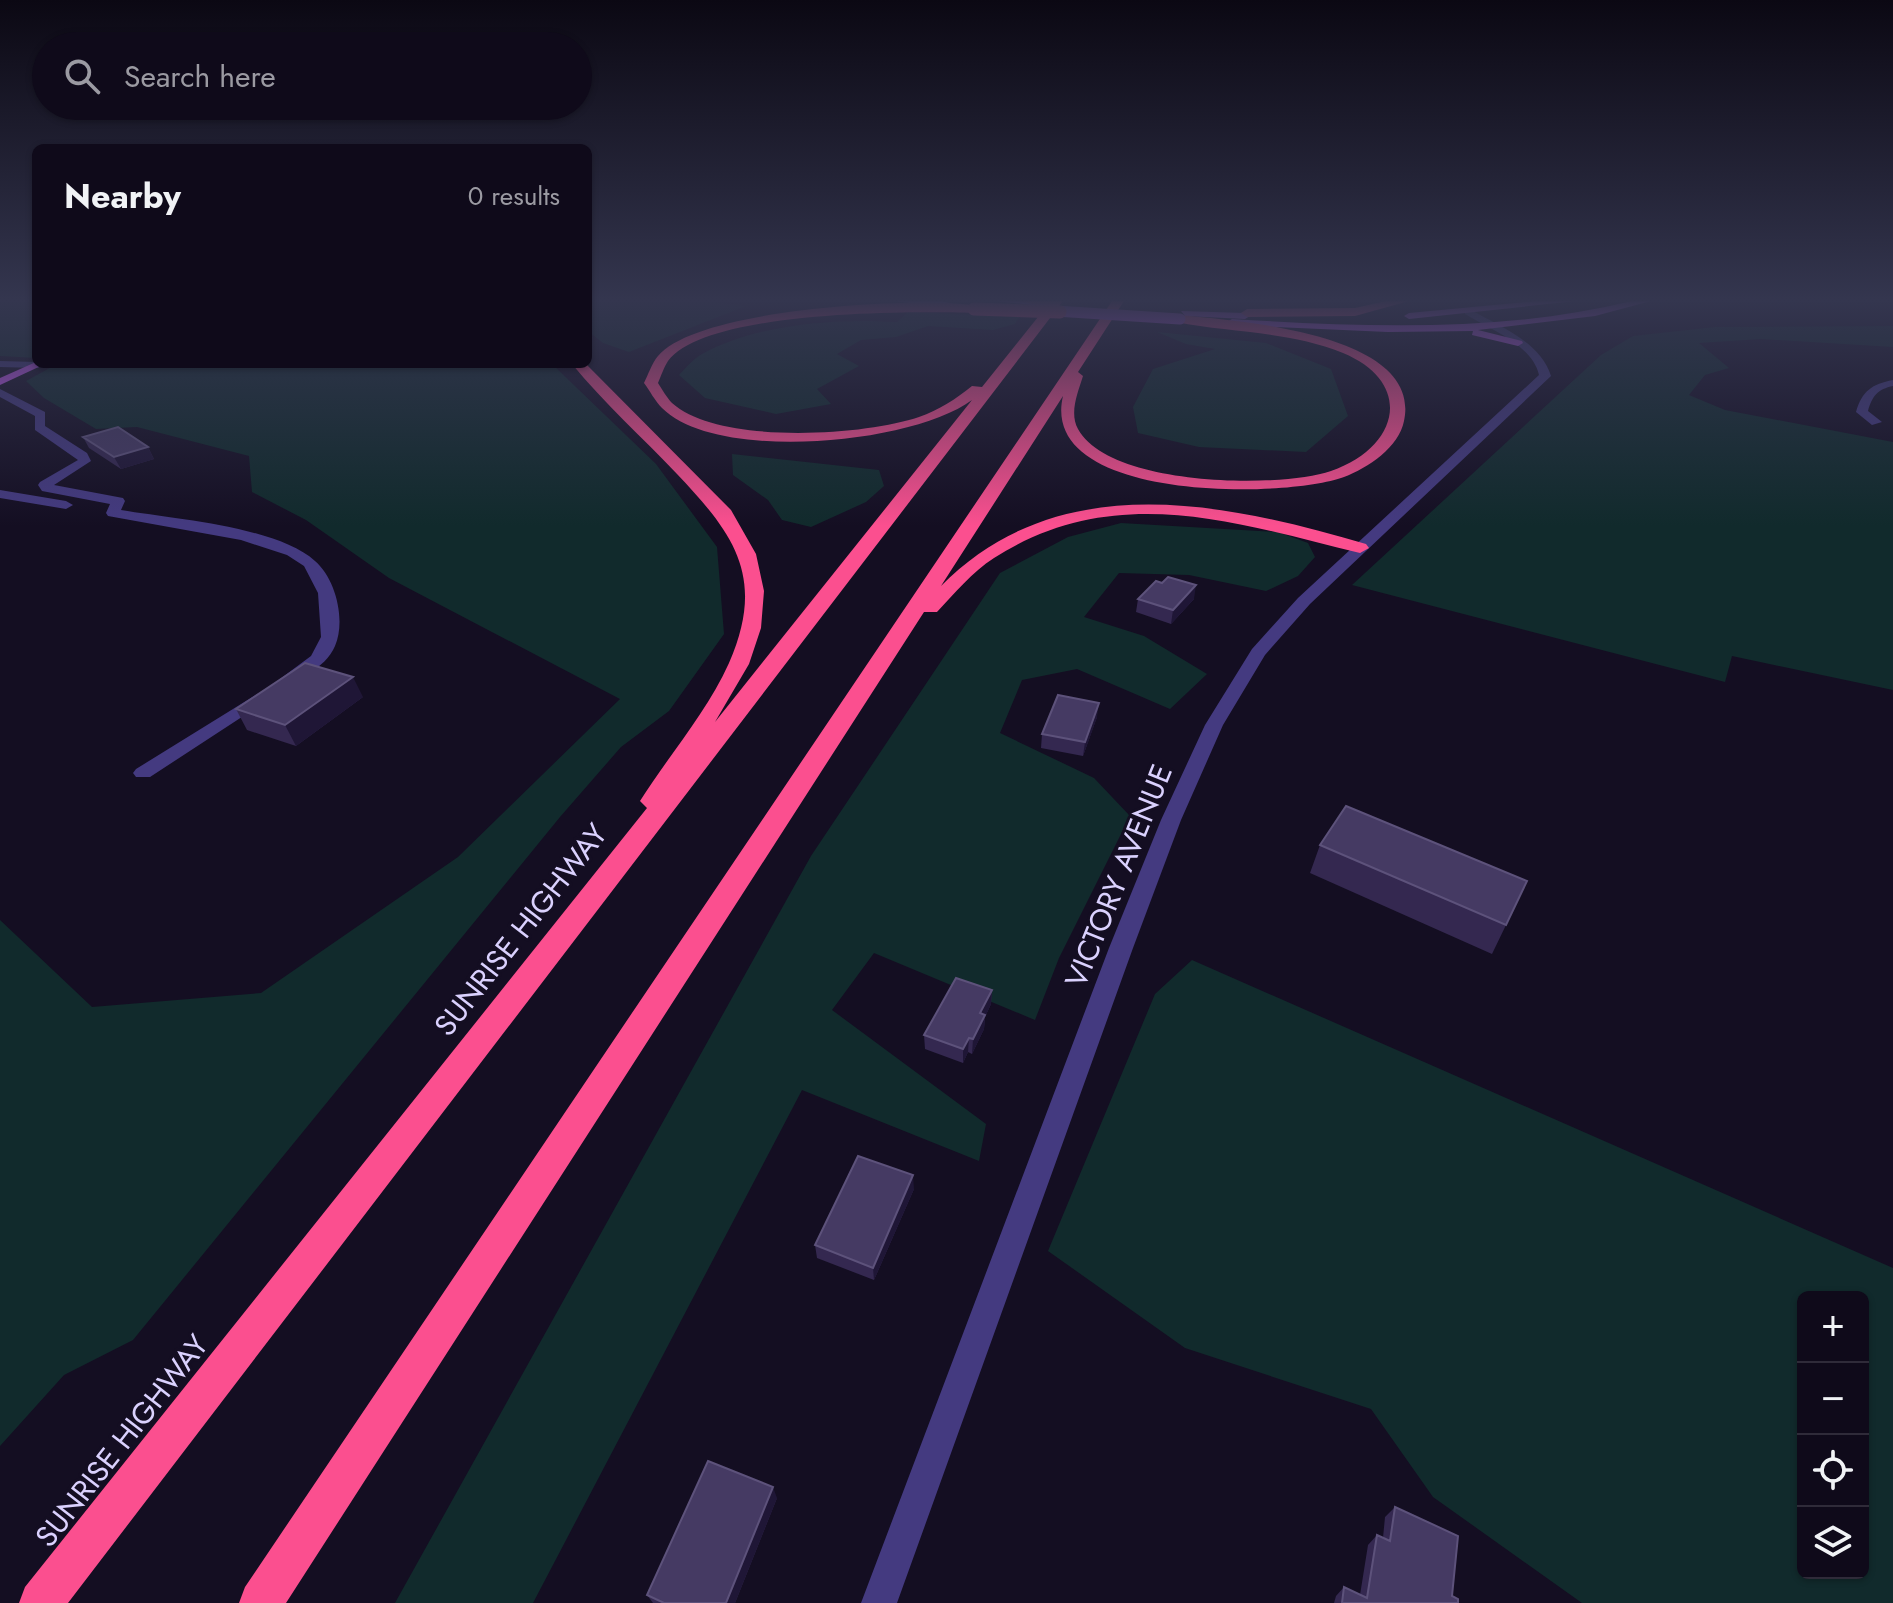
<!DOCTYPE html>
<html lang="en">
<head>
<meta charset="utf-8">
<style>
  :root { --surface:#0f0a1a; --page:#1d1827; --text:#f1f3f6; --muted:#9b9aa2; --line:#2f2b39 }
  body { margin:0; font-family:Jost,sans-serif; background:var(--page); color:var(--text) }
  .controls { position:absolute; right:24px; bottom:24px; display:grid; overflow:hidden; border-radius:12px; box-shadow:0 2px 6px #0004 }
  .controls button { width:72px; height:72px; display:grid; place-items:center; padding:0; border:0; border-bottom:2px solid var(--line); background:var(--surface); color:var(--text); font:40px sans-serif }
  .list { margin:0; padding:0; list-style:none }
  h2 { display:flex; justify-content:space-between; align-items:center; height:104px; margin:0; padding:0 32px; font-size:34px }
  h2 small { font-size:26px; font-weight:400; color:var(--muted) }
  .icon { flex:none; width:44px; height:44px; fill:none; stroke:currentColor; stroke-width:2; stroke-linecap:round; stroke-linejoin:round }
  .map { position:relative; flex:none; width:1893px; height:1603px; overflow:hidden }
  .search { position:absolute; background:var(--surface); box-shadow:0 2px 6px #0004; left:32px; top:32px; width:560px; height:88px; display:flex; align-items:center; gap:20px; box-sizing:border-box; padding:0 28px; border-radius:44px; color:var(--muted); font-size:30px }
  .panel { position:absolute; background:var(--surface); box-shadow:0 2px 6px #0004; left:32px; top:144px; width:560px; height:224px; border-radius:12px }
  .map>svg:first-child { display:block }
  .green { fill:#112a2c; fill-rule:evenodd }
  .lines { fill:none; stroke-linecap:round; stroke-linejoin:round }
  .minor { fill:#443a80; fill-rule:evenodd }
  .major { fill:#d05afb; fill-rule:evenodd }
  .highway { fill:#fb4f8f; fill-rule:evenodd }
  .major-bridge { stroke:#d05afb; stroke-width:11 }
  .highway-bridge { stroke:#fb4f8f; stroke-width:13 }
  .wall { fill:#342850 }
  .shaded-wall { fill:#1f1636 }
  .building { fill:#453a63; stroke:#5d527b; stroke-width:2 }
  .labels { text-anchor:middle; stroke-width:6; stroke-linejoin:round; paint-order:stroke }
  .street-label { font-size:30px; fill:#dad1fe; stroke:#140e22 }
</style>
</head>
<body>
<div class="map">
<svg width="1893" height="1603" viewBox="0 0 1893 1603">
  <rect width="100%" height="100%" fill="#140e22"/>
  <path class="green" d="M 0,301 L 36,301 L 36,358 L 0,356 Z
    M 588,301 L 706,301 L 746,306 L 629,352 L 603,343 L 588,331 Z
    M 908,312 L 1019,317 L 1015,324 L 993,330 L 928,326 L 896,337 L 861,340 L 837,354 L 859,366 L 817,389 L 831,404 L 776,414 L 705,398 L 679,375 C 686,368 693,359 702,354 C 758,324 834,318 897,322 Z
    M 1893,326 L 1893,347 L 1761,339 L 1699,343 L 1729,368 L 1705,375 L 1689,395 L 1725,410 L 1893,442 L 1893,690 L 1732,656 L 1725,682 L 1352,585 L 1601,355 L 1633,336 L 1715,327 Z
    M 1157,332 L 1266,343 L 1331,369 L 1348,416 L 1306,452 L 1199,447 L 1138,433 L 1133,407 L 1153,369 L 1215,349 L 1186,344 Z
    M 57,364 L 552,364 L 656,464 L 717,547 L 724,634 L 669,711 L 621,747 L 560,817 L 133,1340 L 64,1375 L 0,1446 L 0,920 L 92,1007 L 261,993 L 458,857 L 620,699 L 389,578 L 306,520 L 252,492 L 249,456 L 137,427 L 96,429 L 44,398 L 26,381 Z
    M 732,454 L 879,470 L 884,486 L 866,502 L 811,527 L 782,520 L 768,500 L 733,475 Z
    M 1121,523 L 1278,532 L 1308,543 L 1315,557 L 1298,576 L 1266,591 L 1189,575 L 1119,573 L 1084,617 L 1144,636 L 1207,674 L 1170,709 L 1077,669 L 1022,680 L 1000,733 L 1094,778 L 1130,816 L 1059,958 L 1035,1020 L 874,953 L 832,1010 L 986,1124 L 979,1161 L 802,1090 L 533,1603 L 395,1603 L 811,856 L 1000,573 L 1068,537 Z
    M 1192,960 L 1893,1268 L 1893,1603 L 1582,1603 L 1433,1497 L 1371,1409 L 1185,1348 L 1048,1251 L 1155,994 ZM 1803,1297 L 1863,1297 L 1863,1573 L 1803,1573 Z"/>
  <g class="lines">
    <path class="minor" d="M 1465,310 L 1471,310 C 1499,326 1541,342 1551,376 L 1310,604 L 1265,655 L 1223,725 L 1181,820 L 1133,948 L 897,1603 L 861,1603 L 1109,948 L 1161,820 L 1205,725 L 1252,649 L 1298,598 L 1539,375 C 1532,344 1489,329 1465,314 Z
      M 0,361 L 36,362 L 43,365 L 38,368 L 0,367 Z
      M 1893,380 L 1893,386 C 1878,389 1872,396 1868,411 L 1882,422 L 1872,425 L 1856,412 C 1862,391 1872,384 1893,380 Z
      M 0,389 L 45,412 L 45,426 L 87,453 L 91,461 L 54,485 L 123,498 L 125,501 L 121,510 C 173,519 276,526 315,561 C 336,579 346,621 335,646 C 330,658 320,666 310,673 C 301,679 294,686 283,683 L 280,679 L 311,656 L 321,637 L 318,593 L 304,566 L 287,555 L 241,540 L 108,516 L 106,513 L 110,504 L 42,491 L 38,485 L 40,482 L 78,460 L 35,430 L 35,416 L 0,397 Z
      M 0,490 L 66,501 L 73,505 L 66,509 L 0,498 Z
      M 259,693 L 265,694 L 268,698 L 265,702 L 150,777 L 136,777 L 133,773 L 136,769 Z"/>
    <path class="major" d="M 894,301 L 942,301 L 956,305 L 951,308 Z
      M 996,301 L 1051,301 L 1055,304 L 1050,307 Z
      M 1536,301 L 1576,301 L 1409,319 L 1404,316 L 1409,313 Z
      M 1632,301 L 1651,301 L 1595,316 L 1478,330 L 1522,341 L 1523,343 L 1518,346 L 1472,335 L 1473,331 L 1388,332 L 1232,325 L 1227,322 L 1232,319 C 1367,327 1500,333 1632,301 Z
      M 1181,311 L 1245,313 L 1250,316 L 1245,319 L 1185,316 Z
      M 36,362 L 45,364 L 0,385 L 0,378 Z"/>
    <path class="highway" d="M 1019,301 L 1063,301 L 68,1603 L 19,1603 L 25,1587 L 647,808 L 640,801 C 669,755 707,712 729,663 C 766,578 735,535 677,474 C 643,438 604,403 572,364 L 586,364 L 731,510 L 756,554 L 764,591 L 761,628 L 749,664 L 715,722 L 972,400 C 913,444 717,463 662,408 C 655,401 650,391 644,383 C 648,375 652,363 658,356 C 697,308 919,296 978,306 L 980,309 L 974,313 C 912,311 706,310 668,361 C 664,367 661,376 658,383 C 662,389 667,398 672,403 C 719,445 863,436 919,417 C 939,410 956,399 972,386 L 982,387 L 1046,307 Z
      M 1112,301 L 1124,301 L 1078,372 L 1083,376 C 1078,392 1069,413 1078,429 C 1109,486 1277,489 1331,471 C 1399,448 1415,383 1343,353 C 1289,331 1232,333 1176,322 L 1176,316 L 1180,315 C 1235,321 1423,332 1404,421 C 1399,447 1368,468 1344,477 C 1284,499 1038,502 1063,396 L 941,586 C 1058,467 1223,502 1366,544 L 1369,548 L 1360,553 C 1234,522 1114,481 994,558 C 972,572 955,593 937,612 L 924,612 L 286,1603 L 239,1603 L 245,1587 Z
      M 1386,301 L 1409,301 L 1355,316 L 1247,317 L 1241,313 L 1247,309 L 1355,308 Z"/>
    <path class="major-bridge" d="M 1040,310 L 1180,319"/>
    <path class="highway-bridge" d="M 974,309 L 1060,312"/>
  </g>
  <path class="wall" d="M 83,437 L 148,447 L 154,459 L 121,469 L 89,448 Z
    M 1138,599 L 1194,599 L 1171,624 L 1136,612 Z
    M 363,697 L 296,746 L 247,730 L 236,709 Z
    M 1097,717 L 1083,756 L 1041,748 L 1042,734 Z
    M 1320,845 L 1506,925 L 1492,954 L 1310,873 Z
    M 992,990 L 991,1004 L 985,1017 L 984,1029 L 972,1054 L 968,1052 L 963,1063 L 925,1049 L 924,1035 Z
    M 914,1189 L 874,1280 L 817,1258 L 815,1245 Z
    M 777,1498 L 735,1603 L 653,1603 L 647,1595 Z
    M 1395,1507 L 1452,1596 L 1458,1603 L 1334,1603 L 1336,1596 L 1344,1587 L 1360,1595 L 1368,1545 L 1377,1535 L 1383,1538 L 1385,1517 Z"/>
  <path class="shaded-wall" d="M 148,447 L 154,459 L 121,469 L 114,457 Z
    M 1196,585 L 1194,599 L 1171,624 L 1173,610 Z
    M 353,677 L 363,697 L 296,746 L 285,725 Z
    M 1099,703 L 1097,717 L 1083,756 L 1085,742 Z
    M 992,990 L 991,1004 L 985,1017 L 984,1029 L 972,1054 L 973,1039 L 980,1013 Z
    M 969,1038 L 968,1052 L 963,1063 L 963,1049 Z
    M 913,1175 L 914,1189 L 874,1280 L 873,1268 Z
    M 773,1487 L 777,1498 L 735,1603 L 726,1603 Z"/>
  <path class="building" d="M 118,427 L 148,447 L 114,457 L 83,437 Z
    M 1168,577 L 1196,585 L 1173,610 L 1138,599 L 1156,581 L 1162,583 Z
    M 305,663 L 353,677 L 285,725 L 236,709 Z
    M 1058,695 L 1099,703 L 1085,742 L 1042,734 Z
    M 1346,806 L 1527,881 L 1506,925 L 1320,845 Z
    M 956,978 L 992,990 L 980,1013 L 985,1015 L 973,1039 L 969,1038 L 963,1049 L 924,1035 Z
    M 858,1156 L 913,1175 L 873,1268 L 815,1245 Z
    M 708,1461 L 773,1487 L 726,1603 L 664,1603 L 647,1595 Z
    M 1395,1507 L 1458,1536 L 1452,1596 L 1458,1599 L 1458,1603 L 1342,1603 L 1344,1587 L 1367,1598 L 1377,1535 L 1390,1541 Z"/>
  <linearGradient id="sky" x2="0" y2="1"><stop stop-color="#0b0813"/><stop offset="0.57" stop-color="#34364f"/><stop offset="1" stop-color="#34364f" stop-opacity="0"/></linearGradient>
  <rect width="1893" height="526" fill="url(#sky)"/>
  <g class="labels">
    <g class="street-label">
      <text transform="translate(1119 876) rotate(-68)" y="10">VICTORY AVENUE</text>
      <text transform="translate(521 930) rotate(-52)" y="10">SUNRISE HIGHWAY</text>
      <text transform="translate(122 1441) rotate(-52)" y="10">SUNRISE HIGHWAY</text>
    </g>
  </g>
</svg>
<div class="controls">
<button>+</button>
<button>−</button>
<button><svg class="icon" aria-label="locate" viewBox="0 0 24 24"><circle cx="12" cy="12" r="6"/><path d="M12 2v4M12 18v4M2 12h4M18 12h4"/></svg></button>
<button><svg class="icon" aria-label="layers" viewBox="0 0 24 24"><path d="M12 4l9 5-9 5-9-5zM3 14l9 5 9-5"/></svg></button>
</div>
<div class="search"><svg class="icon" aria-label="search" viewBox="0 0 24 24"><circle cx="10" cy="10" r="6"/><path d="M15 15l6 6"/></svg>Search here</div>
<section class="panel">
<h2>Nearby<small>0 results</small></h2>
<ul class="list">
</ul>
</section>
</div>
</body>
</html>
